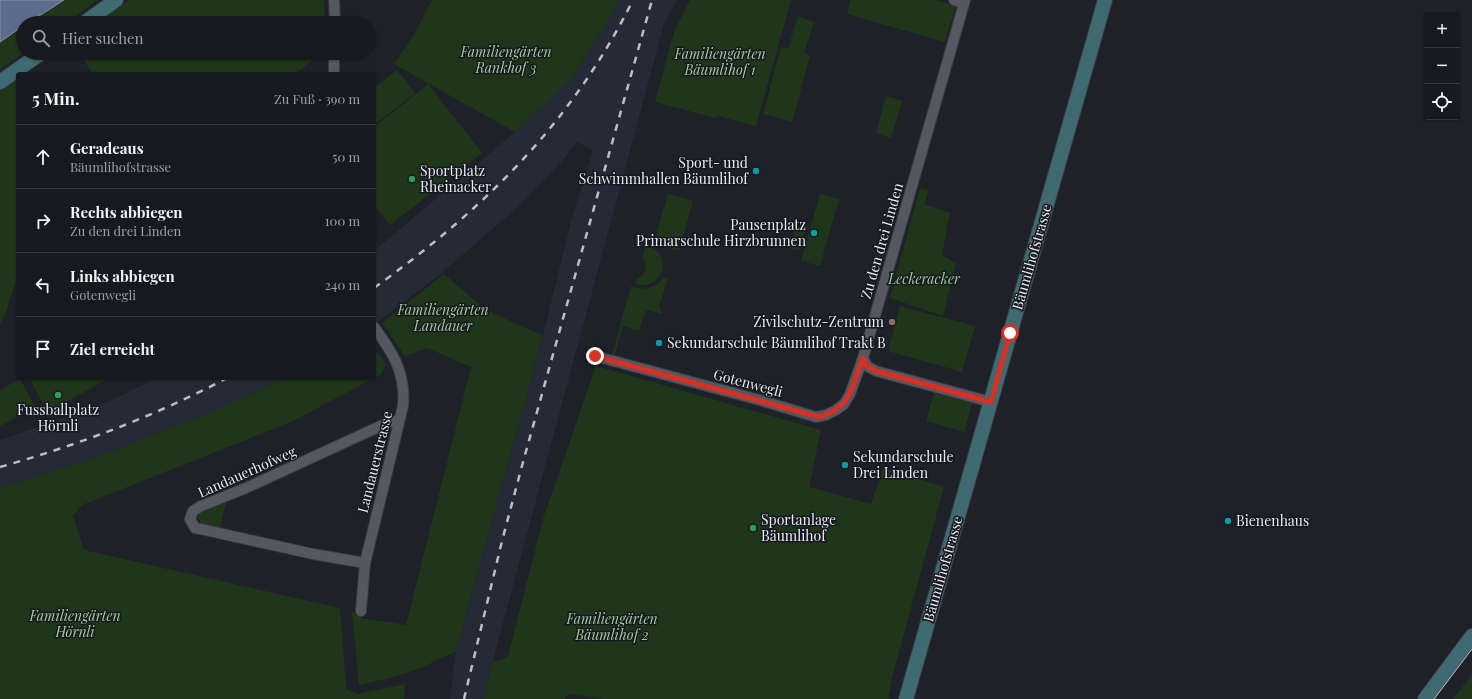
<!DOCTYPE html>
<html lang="de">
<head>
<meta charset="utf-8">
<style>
  :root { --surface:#17191f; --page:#24262c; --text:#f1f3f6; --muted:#9ea0a4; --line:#36383d }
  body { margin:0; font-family:"Playfair Display",serif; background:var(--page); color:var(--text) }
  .controls { position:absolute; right:12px; top:12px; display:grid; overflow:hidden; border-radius:4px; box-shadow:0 1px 3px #0004 }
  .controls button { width:36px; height:36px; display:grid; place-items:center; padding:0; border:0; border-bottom:1px solid var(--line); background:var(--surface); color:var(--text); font:20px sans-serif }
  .stop { position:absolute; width:12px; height:12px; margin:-9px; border:3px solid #d93025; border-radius:50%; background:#fff }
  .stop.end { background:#d93025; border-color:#fff; box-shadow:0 1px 4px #0008 }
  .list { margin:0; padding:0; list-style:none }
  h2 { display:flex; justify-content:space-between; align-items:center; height:52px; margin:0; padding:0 16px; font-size:17px }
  h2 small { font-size:13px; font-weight:400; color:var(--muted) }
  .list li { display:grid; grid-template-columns:26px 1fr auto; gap:12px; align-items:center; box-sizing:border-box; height:64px; padding:0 16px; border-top:1px solid var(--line) }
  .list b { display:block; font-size:15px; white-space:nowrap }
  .list p { margin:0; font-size:13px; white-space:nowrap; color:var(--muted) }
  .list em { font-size:13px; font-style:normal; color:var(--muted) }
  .icon { flex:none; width:22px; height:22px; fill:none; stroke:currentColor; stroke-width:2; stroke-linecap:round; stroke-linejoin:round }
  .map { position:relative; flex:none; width:1472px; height:699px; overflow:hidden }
  .search { position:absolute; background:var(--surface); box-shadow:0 1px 3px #0004; left:16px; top:16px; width:360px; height:44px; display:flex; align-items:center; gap:10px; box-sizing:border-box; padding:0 14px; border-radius:22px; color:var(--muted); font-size:15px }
  .panel { position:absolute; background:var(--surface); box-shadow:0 1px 3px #0004; left:16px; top:72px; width:360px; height:308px; border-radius:4px }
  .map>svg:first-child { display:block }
  .built { fill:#262a37 }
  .green { fill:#1f361b }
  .water { fill:#5b6c8e; stroke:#8692ab }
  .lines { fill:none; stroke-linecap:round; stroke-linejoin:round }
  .street-casing { stroke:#3a3c42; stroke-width:12 }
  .secondary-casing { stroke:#3a3c42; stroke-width:16 }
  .street { stroke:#555860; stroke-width:10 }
  .secondary { stroke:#406a72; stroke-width:14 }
  .tram { stroke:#bdbfc4; stroke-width:1 }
  .rail { stroke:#bdbfc4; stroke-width:2.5; stroke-dasharray:7 7; stroke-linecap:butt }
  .route { stroke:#d93025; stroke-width:5 }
  .culture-dot { fill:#0f9aa8; stroke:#16181f; stroke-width:1.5 }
  .leisure-dot { fill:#2e9e5b; stroke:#16181f; stroke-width:1.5 }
  .education-dot { fill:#8d6e63; stroke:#16181f; stroke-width:1.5 }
  .labels { text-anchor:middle; stroke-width:3; stroke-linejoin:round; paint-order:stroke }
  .park-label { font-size:14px; font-style:italic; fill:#9fcc98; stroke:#16181f }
  .poi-label { font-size:14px; fill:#e9ebf0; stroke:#16181f; text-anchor:start }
  .street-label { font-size:14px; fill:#e9ebf0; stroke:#16181f }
</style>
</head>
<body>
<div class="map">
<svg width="1472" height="699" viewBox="0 0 1472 699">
  <rect width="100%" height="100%" fill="#1f2129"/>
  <path class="built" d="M 618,0 L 677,0 L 664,24 L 496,649 L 484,699 L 450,699 L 456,651 L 543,336 L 571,221 L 593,150 L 577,142 L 562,161 L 518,207 L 438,276 L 374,325 L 374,251 L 515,132 L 573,77 L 612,14 Z
    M 157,378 L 284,378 L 216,410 L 100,456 L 0,488 L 0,440 L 102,405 Z"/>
  <path class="green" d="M 64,0 L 98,0 L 66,23 L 28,23 Z
    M 129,0 L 324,0 L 325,23 L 96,23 Z
    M 432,0 L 618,0 L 612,14 L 573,77 L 515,132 L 394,64 L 413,36 Z
    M 690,0 L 791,0 L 756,126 L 718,116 L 715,118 L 655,102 L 674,32 Z
    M 851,0 L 935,0 L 956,6 L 945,42 L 847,14 Z
    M 798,16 L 814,22 L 804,53 L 810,56 L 792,122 L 763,114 L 781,47 L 788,49 Z
    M 23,26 L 23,53 L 0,69 L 0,42 Z
    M 79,53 L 321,53 L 295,74 L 93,74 Z
    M 397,70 L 415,93 L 374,125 L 374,88 Z
    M 17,78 L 18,274 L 5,315 L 0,325 L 0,90 Z
    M 428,84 L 482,153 L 390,225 L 374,205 L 374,127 Z
    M 886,96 L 902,101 L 891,138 L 876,133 Z
    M 920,188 L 929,190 L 924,204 L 950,213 L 942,255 L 956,263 L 943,316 L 890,298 Z
    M 668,193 L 693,201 L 679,251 L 654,244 Z
    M 820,194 L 839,199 L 820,266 L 801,261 Z
    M 799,225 C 805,225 807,231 803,235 L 804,240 L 801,248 L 794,250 C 788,246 787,244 787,236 L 790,236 L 792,240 L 795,238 C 794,232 792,227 799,225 Z
    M 646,246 C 673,251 665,292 635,284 L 637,278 C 646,274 649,266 642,258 Z
    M 444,274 L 484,309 L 543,336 L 456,651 L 425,666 L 398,676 L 359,685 L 352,612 L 362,618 L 406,625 L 471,367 L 427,348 L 405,356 L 382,323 Z
    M 663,278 L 668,279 L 659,306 L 663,314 L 646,310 L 644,317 L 643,317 L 639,331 L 623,326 L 614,358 L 612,354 L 631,286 C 643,291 655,289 663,278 Z
    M 900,306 L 975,326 L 962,372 L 888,351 Z
    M 374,348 L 386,365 L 381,374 L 374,378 Z
    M 596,366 L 821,430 L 809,487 L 871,504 L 883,468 L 944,487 L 894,670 L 888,697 L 891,699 L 605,699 L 570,694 L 565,696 L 565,699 L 484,699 L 493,661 L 502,660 L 508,656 L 543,519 Z
    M 29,378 L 109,378 L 48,412 Z
    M 284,378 L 374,378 L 293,421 L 82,505 L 73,516 L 84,550 L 340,608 L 346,689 L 357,694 L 405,684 L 404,699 L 0,699 L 0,488 L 100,456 L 216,410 Z
    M 20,379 L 35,407 L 0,426 L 0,390 Z
    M 934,393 L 972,403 L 964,432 L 926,421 Z
    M 222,502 L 226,502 L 220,530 L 202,525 L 198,518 L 200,512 Z
    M 1472,675 L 1472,699 L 1453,699 Z"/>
  <path class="water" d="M 0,0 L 64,0 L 28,23 L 23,23 L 23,26 L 0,42 Z"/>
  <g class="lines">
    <defs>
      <path id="street" d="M 334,0 L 335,23
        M 954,0 L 964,3
        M 334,74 L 334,53
        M 595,356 L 763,401 L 816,417 L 826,415 L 836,410 L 844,404 L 850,394 L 863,358 L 965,0
        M 863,358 L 867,366 L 876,371 L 991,402
        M 365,563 L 313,554 L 205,530 L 195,528 L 190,519 L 193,511 L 201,506 L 246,488 L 387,423 L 399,420
        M 361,611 L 365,563 L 403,406 C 406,373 393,353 374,327"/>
      <path id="secondary" d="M 84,23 L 116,0
        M 0,82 L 41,53
        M 906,699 L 1105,0
        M 1425,699 L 1472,636"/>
    </defs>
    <use href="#street" class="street-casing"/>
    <use href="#secondary" class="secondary-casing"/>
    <use href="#street" class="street"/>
    <use href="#secondary" class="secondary"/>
    <path class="tram" d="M 1434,699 L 1472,649"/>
    <path class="rail" d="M 374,288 C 485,208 571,124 633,0
      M 0,467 C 78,445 155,416 227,378
      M 464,699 L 502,541 L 523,462 L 652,0"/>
  </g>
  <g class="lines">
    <path class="route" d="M 595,356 L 819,417 C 853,407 851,387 863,358 L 867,366 L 876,371 L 991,402 L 1010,333"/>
  </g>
  <g class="culture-dot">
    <circle cx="756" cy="171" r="4"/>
    <circle cx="814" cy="233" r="4"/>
    <circle cx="659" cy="343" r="4"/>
    <circle cx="845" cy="465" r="4"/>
    <circle cx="1228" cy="521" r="4"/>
  </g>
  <g class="leisure-dot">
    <circle cx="412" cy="179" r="4"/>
    <circle cx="58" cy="395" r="4"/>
    <circle cx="753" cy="528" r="4"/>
  </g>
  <circle class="education-dot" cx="892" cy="322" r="4"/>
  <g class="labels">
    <g class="park-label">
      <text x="506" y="57">Familiengärten<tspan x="506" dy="16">Rankhof 3</tspan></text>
      <text x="720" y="59">Familiengärten<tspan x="720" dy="16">Bäumlihof 1</tspan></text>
      <text x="924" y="284">Leckeracker</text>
      <text x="443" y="315">Familiengärten<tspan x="443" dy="16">Landauer</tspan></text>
      <text x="75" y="621">Familiengärten<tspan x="75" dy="16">Hörnli</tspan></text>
      <text x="612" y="624">Familiengärten<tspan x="612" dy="16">Bäumlihof 2</tspan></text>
    </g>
    <g class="poi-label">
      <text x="748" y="168" text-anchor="end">Sport- und<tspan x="748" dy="16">Schwimmhallen Bäumlihof</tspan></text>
      <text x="420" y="176">Sportplatz<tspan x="420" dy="16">Rheinacker</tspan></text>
      <text x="806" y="230" text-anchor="end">Pausenplatz<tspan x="806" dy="16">Primarschule Hirzbrunnen</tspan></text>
      <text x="884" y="327" text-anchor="end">Zivilschutz-Zentrum</text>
      <text x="667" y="348">Sekundarschule Bäumlihof Trakt B</text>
      <text x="58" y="415" text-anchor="middle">Fussballplatz<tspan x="58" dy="16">Hörnli</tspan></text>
      <text x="853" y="462">Sekundarschule<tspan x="853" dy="16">Drei Linden</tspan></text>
      <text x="761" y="525">Sportanlage<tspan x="761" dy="16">Bäumlihof</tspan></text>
      <text x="1236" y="526">Bienenhaus</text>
    </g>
    <g class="street-label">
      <text transform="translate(882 241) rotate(-74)" y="5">Zu den drei Linden</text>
      <text transform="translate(1032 257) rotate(-74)" y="5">Bäumlihofstrasse</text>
      <text transform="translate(748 383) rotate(15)" y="5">Gotenwegli</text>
      <text transform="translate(375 462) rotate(-76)" y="5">Landauerstrasse</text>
      <text transform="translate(247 472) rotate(-24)" y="5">Landauerhofweg</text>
      <text transform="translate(943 569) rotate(-74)" y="5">Bäumlihofstrasse</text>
    </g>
  </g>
</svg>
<div class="controls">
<button>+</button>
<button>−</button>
<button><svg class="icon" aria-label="locate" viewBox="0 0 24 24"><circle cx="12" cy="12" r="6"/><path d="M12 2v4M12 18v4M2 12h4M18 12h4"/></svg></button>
</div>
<div class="stop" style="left:1010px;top:333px"></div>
<div class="stop end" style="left:595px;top:356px"></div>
<div class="search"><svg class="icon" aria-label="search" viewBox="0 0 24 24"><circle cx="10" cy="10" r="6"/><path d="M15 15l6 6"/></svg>Hier suchen</div>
<section class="panel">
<h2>5 Min.<small>Zu Fuß · 390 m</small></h2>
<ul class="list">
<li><svg class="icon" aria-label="ahead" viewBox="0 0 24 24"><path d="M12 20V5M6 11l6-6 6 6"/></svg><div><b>Geradeaus</b><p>Bäumlihofstrasse</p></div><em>50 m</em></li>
<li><svg class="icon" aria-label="right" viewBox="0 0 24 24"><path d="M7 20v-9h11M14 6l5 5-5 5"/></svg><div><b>Rechts abbiegen</b><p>Zu den drei Linden</p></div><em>100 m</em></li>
<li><svg class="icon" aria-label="left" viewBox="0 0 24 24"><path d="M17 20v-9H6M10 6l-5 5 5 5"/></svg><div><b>Links abbiegen</b><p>Gotenwegli</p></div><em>240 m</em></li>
<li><svg class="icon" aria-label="arrive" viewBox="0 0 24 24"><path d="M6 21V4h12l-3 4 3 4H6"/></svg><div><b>Ziel erreicht</b></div></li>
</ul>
</section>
</div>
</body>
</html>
